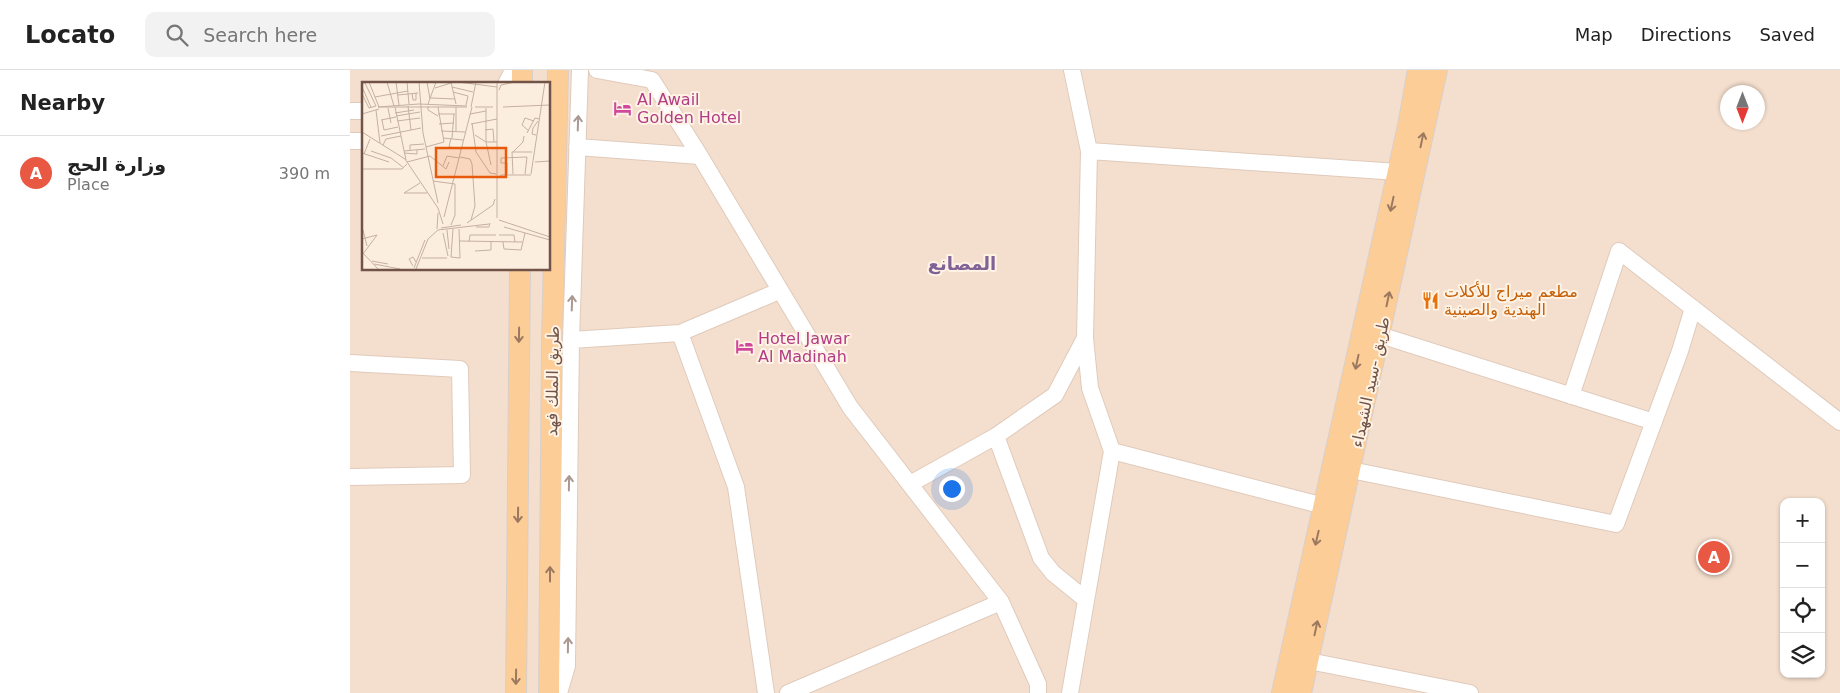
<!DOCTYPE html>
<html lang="en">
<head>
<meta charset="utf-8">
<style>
  :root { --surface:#fff; --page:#f2f2f2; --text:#222; --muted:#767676; --line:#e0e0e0; --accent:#e85842 }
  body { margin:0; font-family:"DejaVu Sans","Noto Sans Arabic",sans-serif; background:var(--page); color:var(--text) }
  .controls { position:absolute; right:15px; bottom:15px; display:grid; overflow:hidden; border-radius:10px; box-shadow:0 1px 4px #0004 }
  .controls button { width:45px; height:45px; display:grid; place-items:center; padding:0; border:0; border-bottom:1px solid var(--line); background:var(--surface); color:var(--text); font:25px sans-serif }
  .compass { position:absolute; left:1370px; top:15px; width:45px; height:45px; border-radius:50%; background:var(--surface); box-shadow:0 1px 4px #0004; rotate:180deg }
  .you { position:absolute; left:601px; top:418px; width:18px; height:18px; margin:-12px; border:4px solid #fff; border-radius:50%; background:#1a73e8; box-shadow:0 0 0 8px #1a73e833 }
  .badge { display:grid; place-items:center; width:32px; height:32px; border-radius:50%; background:var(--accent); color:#fff; font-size:16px; font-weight:700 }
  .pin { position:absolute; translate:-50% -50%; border:2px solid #fff; box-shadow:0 1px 5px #0006 }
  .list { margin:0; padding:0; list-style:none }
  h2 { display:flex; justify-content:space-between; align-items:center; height:65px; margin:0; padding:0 20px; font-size:21px }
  h2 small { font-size:16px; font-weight:400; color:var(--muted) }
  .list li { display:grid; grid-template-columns:32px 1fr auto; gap:15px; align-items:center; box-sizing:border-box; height:75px; padding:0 20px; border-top:1px solid var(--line) }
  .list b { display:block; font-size:19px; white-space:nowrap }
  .list p { margin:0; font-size:16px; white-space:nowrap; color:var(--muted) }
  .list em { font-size:16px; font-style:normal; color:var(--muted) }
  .icon { flex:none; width:28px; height:28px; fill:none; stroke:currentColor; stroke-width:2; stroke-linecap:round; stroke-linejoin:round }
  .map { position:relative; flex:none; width:1490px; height:623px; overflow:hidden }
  header { display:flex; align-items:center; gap:30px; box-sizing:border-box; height:70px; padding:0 25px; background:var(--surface); border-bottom:1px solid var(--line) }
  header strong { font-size:24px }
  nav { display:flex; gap:28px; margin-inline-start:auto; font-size:18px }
  .search { width:350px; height:45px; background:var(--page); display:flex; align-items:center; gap:12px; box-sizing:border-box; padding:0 18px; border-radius:10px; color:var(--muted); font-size:19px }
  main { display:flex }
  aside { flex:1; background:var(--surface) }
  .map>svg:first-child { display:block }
  .residential { fill:#f4dfce; fill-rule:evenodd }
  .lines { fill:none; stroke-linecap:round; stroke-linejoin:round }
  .minor-casing { stroke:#e0cabb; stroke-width:18 }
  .major-casing { stroke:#d8cfcb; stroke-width:22 }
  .minor { stroke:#fff; stroke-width:16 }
  .major { stroke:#fccd96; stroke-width:20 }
  .oneway { stroke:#aa9891 }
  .oneway2 { stroke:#9b785f }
  .labels { text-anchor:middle; stroke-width:4; stroke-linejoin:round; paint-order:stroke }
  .hotel-label { font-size:16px; fill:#b23c85; stroke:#fff3e5; text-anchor:start }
  .food-label { font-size:16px; fill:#c56008; stroke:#fff3e5; text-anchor:start }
  .street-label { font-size:16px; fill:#725347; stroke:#fff3e5 }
  .neighbourhood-label { font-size:18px; font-weight:bold; fill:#806296; stroke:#fff3e5 }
  .inset-road { fill:none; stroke:#c5b0a2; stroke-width:1 }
  .view { fill:#e8590c; fill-opacity:0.15; stroke:#e8590c; stroke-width:2.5 }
  .inset-edge { fill:none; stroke:#725347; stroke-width:2.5 }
</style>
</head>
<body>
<header>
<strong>Locato</strong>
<div class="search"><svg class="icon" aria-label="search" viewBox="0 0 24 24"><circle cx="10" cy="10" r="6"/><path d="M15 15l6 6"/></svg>Search here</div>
<nav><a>Map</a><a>Directions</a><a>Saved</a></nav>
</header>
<main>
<aside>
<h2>Nearby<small></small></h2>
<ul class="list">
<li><span class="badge">A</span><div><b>وزارة الحج</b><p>Place</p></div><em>390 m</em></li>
</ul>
</aside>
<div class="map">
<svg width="1490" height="623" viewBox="0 0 1490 623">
  <rect width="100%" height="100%" fill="#fceedf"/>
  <path class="residential" d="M 0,0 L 1490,0 L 1490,623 L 0,623 ZM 14,14 L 199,14 L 199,199 L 14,199 ZM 1378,22 L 1408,22 L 1408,52 L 1378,52 ZM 1434,432 L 1471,432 L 1471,604 L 1434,604 Z"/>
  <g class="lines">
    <defs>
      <path id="minor" d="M 247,0 L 302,10 L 350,86
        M 722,0 L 739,81 L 735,268 L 740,318 L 762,381 L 974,436
        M 156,14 L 163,0
        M 0,41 L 14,41
        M 0,71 L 14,71
        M 227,77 L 350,86 L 500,337 L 651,532 L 688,614 L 688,623
        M 739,81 L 1048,102
        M 330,263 L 386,417 L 416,623
        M 1030,265 L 1304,352
        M 221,270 L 330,263 L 429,221
        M 0,293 L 110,299 L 112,405 L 0,407
        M 1221,326 L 1269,181 L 1490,352
        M 646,366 L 691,488 L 703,503 L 735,529
        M 1001,400 L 1266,454 L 1330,281 L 1343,238
        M 560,414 L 646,366 L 705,325 L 735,268
        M 959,591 L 1120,623
        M 209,623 L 217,596 L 221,270 L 230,0
        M 438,623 L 651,532
        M 720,623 L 762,381"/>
      <path id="major" d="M 172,14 L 172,0
        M 166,623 L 170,199
        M 199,623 L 202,271 L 208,0
        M 932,623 L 1058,56 L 1068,0
        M 951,623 L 1087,0"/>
    </defs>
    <use href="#minor" class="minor-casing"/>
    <use href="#major" class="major-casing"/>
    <use href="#minor" class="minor"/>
    <use href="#major" class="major"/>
  </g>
  <defs><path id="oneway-shaft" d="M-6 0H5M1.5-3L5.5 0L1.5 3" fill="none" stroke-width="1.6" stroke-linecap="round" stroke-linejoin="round" transform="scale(1.25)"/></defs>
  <g class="oneway">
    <use href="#oneway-shaft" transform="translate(228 53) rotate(-88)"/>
    <use href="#oneway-shaft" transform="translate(222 233) rotate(-88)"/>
    <use href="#oneway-shaft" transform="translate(219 413) rotate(-89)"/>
    <use href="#oneway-shaft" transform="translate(218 575) rotate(-89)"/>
  </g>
  <g class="oneway2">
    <use href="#oneway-shaft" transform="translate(1072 70) rotate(-78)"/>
    <use href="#oneway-shaft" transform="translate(1042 134) rotate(102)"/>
    <use href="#oneway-shaft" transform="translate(1038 229) rotate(-78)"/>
    <use href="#oneway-shaft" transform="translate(169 265) rotate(91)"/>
    <use href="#oneway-shaft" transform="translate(1007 292) rotate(102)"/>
    <use href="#oneway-shaft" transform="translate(168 445) rotate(91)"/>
    <use href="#oneway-shaft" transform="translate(967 468) rotate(103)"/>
    <use href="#oneway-shaft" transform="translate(200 504) rotate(-90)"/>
    <use href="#oneway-shaft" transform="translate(966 558) rotate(-78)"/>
    <use href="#oneway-shaft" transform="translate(166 607) rotate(91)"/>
  </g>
  <defs>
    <symbol id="hotel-bare" viewBox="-9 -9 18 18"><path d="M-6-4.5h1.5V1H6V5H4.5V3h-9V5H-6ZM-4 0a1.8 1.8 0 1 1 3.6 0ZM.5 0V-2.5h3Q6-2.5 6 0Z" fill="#d1479c" stroke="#fff3e5" stroke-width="2.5" paint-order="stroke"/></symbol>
    <symbol id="restaurant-bare" viewBox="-9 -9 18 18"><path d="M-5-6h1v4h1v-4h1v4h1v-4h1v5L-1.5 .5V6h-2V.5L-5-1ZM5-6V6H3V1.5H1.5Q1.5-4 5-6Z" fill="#e8710a" stroke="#fff3e5" stroke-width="2.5" paint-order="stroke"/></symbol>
  </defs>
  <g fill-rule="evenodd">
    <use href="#hotel-bare" x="260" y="26" width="25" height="25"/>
    <use href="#restaurant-bare" x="1068" y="218" width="25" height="25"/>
    <use href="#hotel-bare" x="382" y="264" width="25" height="25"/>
  </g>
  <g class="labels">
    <g class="hotel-label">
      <text x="287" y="35">Al Awail<tspan x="287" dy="18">Golden Hotel</tspan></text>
      <text x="408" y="274">Hotel Jawar<tspan x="408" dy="18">Al Madinah</tspan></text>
    </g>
    <g class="food-label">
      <text x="1094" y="227">مطعم ميراج للأكلات<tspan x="1094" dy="18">الهندية والصينية</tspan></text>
    </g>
    <g class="street-label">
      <text transform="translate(202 311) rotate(-89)" y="6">طريق الملك فهد</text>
      <text transform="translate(1020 312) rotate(-78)" y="6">طريق -سيد الشهداء</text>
    </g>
    <g class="neighbourhood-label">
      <text x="612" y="200">المصانع</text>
    </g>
  </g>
  <g transform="translate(12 12)">
    <rect width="188" height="188" fill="#fceedf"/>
    <path class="inset-road" d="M 7,0 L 17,25M 25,0 L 32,24M 34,0 L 37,23M 45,0 L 47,22M 57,0 L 61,51 L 76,121M 65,0 L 68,17M 89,0 L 94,22M 96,0 L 135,5M 0,1 L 3,1 L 14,24 L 7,26 L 0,12M 0,5 L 9,25M 90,5 L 111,10M 73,6 L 89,1M 137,8 L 139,3 L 153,0M 91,10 L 106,14 L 104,23M 50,11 L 51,18 L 54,18 L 54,11M 36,13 L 56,11M 13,15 L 46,9M 69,16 L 93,17M 66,22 L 74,0M 46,24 L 49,48M 66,24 L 66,28 L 76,34M 105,24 L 57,22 L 16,25 L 105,25M 33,25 L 44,78M 94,25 L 94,49M 109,25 L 114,0M 113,25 L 131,25M 141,25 L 188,23M 26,26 L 29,41M 14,28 L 18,61M 33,31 L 52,28M 0,32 L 17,27M 76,32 L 93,32M 108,32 L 124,29M 34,34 L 58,30M 19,38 L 34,35M 20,38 L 22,48 L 36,45M 35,39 L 58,36M 110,41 L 114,70 L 128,91 L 134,92M 77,42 L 92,41M 109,42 L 135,37M 123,48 L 131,47 L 132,60M 79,49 L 103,50M 167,49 L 160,43 L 163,36 L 172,39M 0,50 L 43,77 L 76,126 L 81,142M 165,51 L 173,36 L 177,37M 113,53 L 124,60 L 124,26M 174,53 L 170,52 L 171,46 L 176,39M 19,54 L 59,46M 81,56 L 101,58M 89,56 L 87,65 L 99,67M 90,56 L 92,32M 21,63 L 24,57 L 39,54M 64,65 L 82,60 L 76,25M 48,68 L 48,63 L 62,62M 9,69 L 29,76 L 42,86M 42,69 L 63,67M 151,70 L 161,60 L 162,54M 0,71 L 27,80M 42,71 L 55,72 L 55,68M 2,72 L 8,57M 98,75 L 108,77 L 110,82M 45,80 L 68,74 L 84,87 L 87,80M 173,80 L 188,79M 129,83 L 124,60 L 135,60M 81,84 L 85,74 L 97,76M 0,87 L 40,87 L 45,82M 145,92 L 145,81 L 139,81 L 139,76 L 165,75 L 163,92M 151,92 L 150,70 L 170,70M 169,92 L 183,0M 136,96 L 139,93 L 169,93M 71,99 L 93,102M 42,111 L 65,111M 42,111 L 58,101M 82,135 L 110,25M 135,136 L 135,0M 109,138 L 113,124 L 110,82M 137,138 L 188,155M 105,141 L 131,123 L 133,117M 89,143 L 93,133 L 93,102M 114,145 L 127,145 L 128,141M 142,145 L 188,158M 79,146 L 99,143M 75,147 L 76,131M 91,147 L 89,175 L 98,176M 97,147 L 98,176M 1,148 L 5,164M 85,148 L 87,167M 81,151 L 86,174M 137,153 L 152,153 L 153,160M 0,157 L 15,153M 98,159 L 160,160M 107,160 L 108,153 L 134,153M 141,160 L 142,167 L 159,168 L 163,151M 113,169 L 129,168 L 129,160M 0,170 L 16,187M 1,172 L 15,153M 60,176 L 85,176M 10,179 L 26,182M 12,182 L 38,187M 51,184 L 47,177 L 51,175 L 54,180M 52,186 L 63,158M 54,187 L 66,157 L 76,148 L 127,142"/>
    <path class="view" d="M 74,66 L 144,66 L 144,95 L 74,95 Z"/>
    <rect width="188" height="188" class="inset-edge"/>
  </g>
</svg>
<div class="controls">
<button>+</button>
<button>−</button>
<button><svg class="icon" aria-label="locate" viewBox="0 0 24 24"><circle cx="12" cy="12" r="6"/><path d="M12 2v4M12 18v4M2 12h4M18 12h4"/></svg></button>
<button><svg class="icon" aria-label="layers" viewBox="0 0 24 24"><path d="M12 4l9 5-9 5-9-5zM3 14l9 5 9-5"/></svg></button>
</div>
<svg class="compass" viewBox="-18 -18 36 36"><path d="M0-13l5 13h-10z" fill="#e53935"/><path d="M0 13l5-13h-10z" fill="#767676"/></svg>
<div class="you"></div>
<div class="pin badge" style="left:1364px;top:487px">A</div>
</div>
</main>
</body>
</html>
